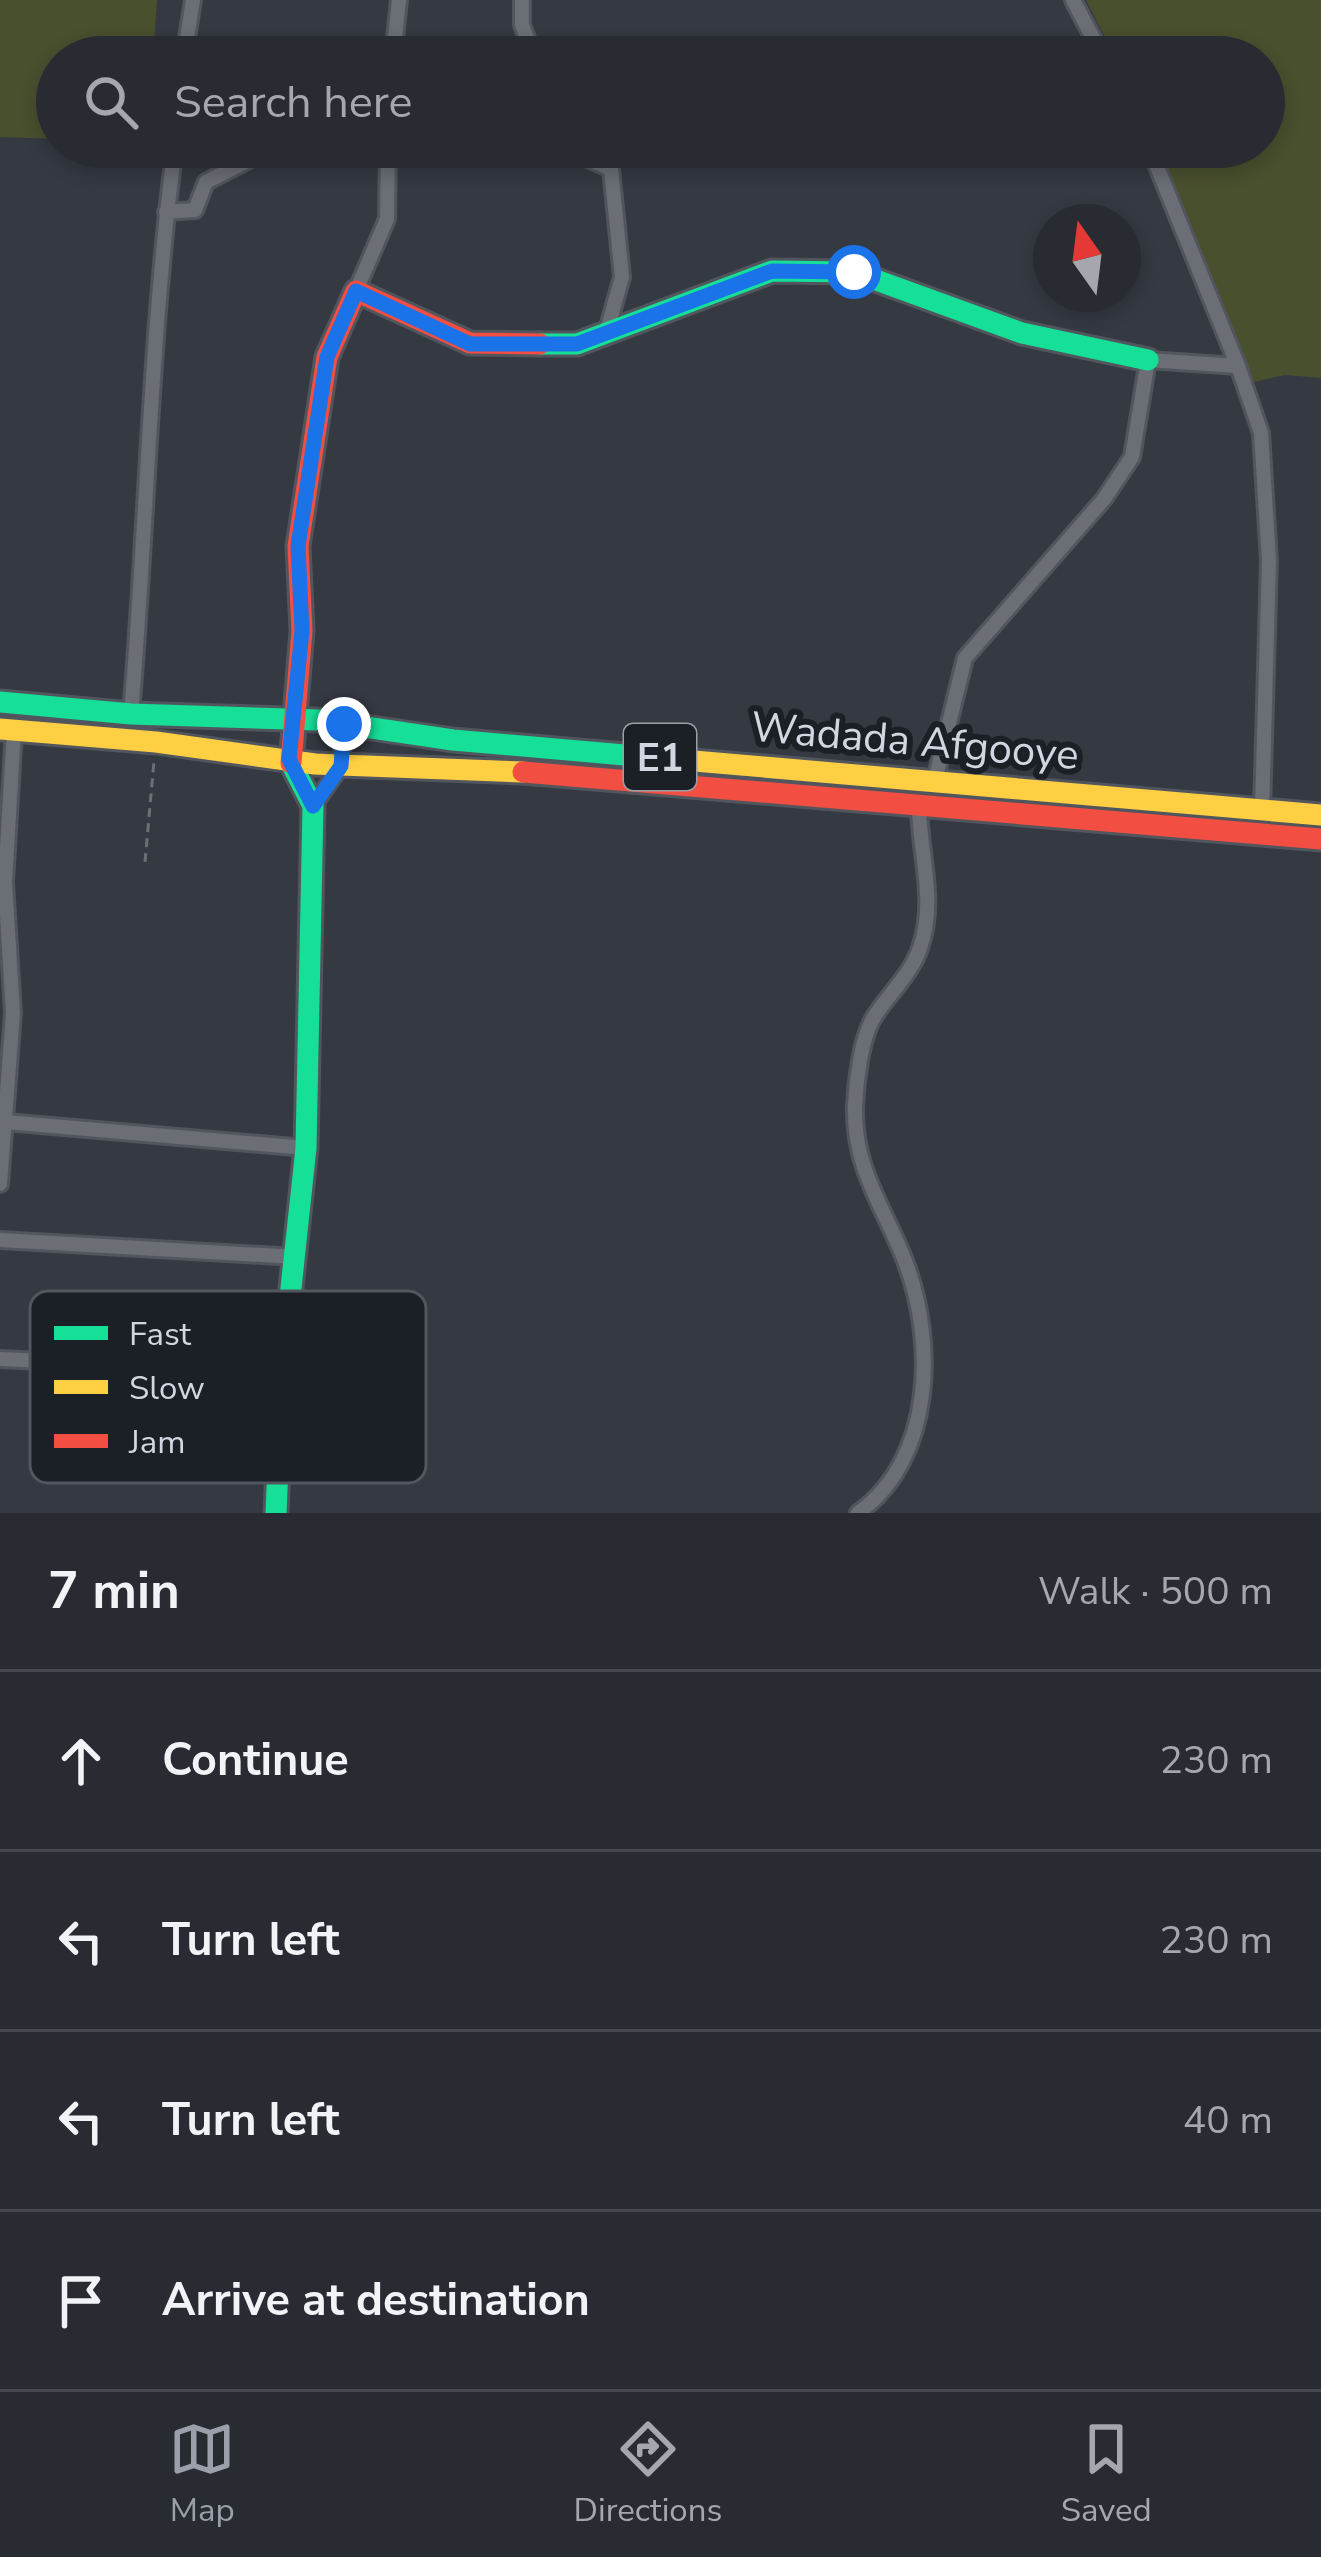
<!DOCTYPE html>
<html lang="en">
<head>
<meta charset="utf-8">
<style>
  :root { --surface:#282b32; --page:#34373e; --text:#f1f3f6; --muted:#a5a7ac; --line:#44474d; --accent:#9a9fa9 }
  body { margin:0; font-family:"Nunito Sans",sans-serif; background:var(--page); color:var(--text) }
  .compass { position:absolute; left:1033px; top:204px; width:108px; height:108px; border-radius:50%; background:var(--surface); box-shadow:0 6px 18px #0003; rotate:346deg }
  .stop { position:absolute; width:36px; height:36px; margin:-27px; border:9px solid #1a73e8; border-radius:50%; background:#fff }
  .stop.end { background:#1a73e8; border-color:#fff; box-shadow:0 3px 12px #0008 }
  .list { margin:0; padding:0; list-style:none }
  h2 { display:flex; justify-content:space-between; align-items:center; height:156px; margin:0; padding:0 48px; font-size:51px }
  h2 small { font-size:39px; font-weight:400; color:var(--muted) }
  .list li { display:grid; grid-template-columns:78px 1fr auto; gap:36px; align-items:center; box-sizing:border-box; height:180px; padding:0 48px; border-top:3px solid var(--line) }
  .list b { display:block; font-size:45px; white-space:nowrap }
  .list em { font-size:39px; font-style:normal; color:var(--muted) }
  .icon { flex:none; width:66px; height:66px; fill:none; stroke:currentColor; stroke-width:2; stroke-linecap:round; stroke-linejoin:round }
  .map { position:relative; flex:none; width:1321px; height:1513px; overflow:hidden }
  .search { position:absolute; background:var(--surface); box-shadow:0 6px 18px #0003; left:36px; right:36px; top:36px; height:132px; display:flex; align-items:center; gap:30px; box-sizing:border-box; padding:0 42px; border-radius:66px; color:var(--muted); font-size:45px }
  .sheet { height:876px; background:var(--surface) }
  nav { display:flex; justify-content:space-around; align-items:center; box-sizing:border-box; height:168px; border-top:3px solid var(--line); background:var(--surface); font-size:33px; color:var(--muted) }
  nav a { display:grid; justify-items:center; gap:6px }
  nav .on { color:var(--accent) }
  .map>svg:first-child { display:block }
  .green { fill:#49502e }
  .lines { fill:none; stroke-linecap:round; stroke-linejoin:round }
  .street-casing { stroke:#51555d; stroke-width:20 }
  .fast-casing { stroke:#51555d; stroke-width:27 }
  .slow-casing { stroke:#51555d; stroke-width:27 }
  .jam-casing { stroke:#51555d; stroke-width:27 }
  .path { stroke:#6c6f76; stroke-width:3; stroke-dasharray:9 6; stroke-linecap:butt }
  .street { stroke:#6b6e75; stroke-width:14 }
  .fast { stroke:#16e098; stroke-width:21 }
  .slow { stroke:#ffcf43; stroke-width:21 }
  .jam { stroke:#f24e42; stroke-width:21 }
  .route { stroke:#1a73e8; stroke-width:15 }
  .labels { text-anchor:middle; stroke-width:12; stroke-linejoin:round; paint-order:stroke }
  .shield { fill:#1b1f26; stroke:#9a9fa8; stroke-width:3 }
  .shield-label { font-size:39px; font-weight:bold; fill:#d1d6e0 }
  .street-label { font-size:42px; fill:#d1d6e0; stroke:#1b1f26 }
  .key { fill:#1b1f26; stroke:#52565e; stroke-width:3 }
  .key-label { font-size:33px; fill:#d1d6e0 }
</style>
</head>
<body>
<div class="map">
<svg width="1321" height="1513" viewBox="0 0 1321 1513">
  <rect width="100%" height="100%" fill="#353942"/>
  <path class="green" d="M 0,0 L 157,0 L 153,57 L 57,57 L 57,139 L 0,137 Z
    M 1086,0 L 1321,0 L 1321,378 L 1285,375 L 1249,383 L 1153,147 L 1264,147 L 1264,57 L 1115,57 Z"/>
  <g class="lines">
    <defs>
      <path id="street" d="M 522,0 L 522,25 L 534,57
        M 1073,0 L 1103,57
        M 184,57 L 193,0
        M 393,57 L 399,0
        M 561,147 L 611,169 L 622,277 L 606,334
        M 166,212 L 195,210 L 206,182 L 274,147
        M 356,291 L 387,219 L 388,147
        M 1238,366 L 1261,433 L 1269,561 L 1262,810
        M 131,714 C 147,525 150,335 175,147
        M 935,780 L 965,658 L 1104,499 L 1132,457 L 1148,360 L 1238,366 L 1149,147
        M 313,806 L 341,766 L 344,724
        M 6,1122 L 306,1148
        M 0,1184 L 13,1013 L 5,882 L 14,730
        M 0,1240 L 297,1257
        M 0,1359 L 282,1372
        M 858,1513 C 934,1459 936,1342 905,1261 C 884,1207 853,1168 855,1106 C 856,1082 861,1038 874,1017 C 888,995 912,973 920,948 C 937,899 919,854 919,804"/>
      <path id="fast" d="M 540,344 L 577,344 L 772,271 L 854,272 L 1022,333 L 1148,360
        M 0,702 L 131,714 L 318,720 L 453,740 L 636,756
        M 276,1513 L 282,1372 L 306,1148 L 313,806 L 291,763"/>
      <path id="slow" d="M 0,729 L 156,742 L 315,764 L 523,772
        M 636,756 L 1321,815"/>
      <path id="jam" d="M 291,763 L 302,631 L 298,546 L 327,357 L 356,291 L 470,343 L 540,344
        M 523,772 L 1321,839"/>
    </defs>
    <use href="#street" class="street-casing"/>
    <use href="#fast" class="fast-casing"/>
    <use href="#slow" class="slow-casing"/>
    <use href="#jam" class="jam-casing"/>
    <path class="path" d="M 145,862 L 154,761"/>
    <use href="#street" class="street"/>
    <use href="#fast" class="fast"/>
    <use href="#slow" class="slow"/>
    <use href="#jam" class="jam"/>
  </g>
  <g class="lines">
    <path class="route" d="M 344,724 L 341,766 L 313,806 L 289,759 L 302,631 L 298,546 L 327,357 L 356,291 L 470,344 L 577,344 L 772,271 L 854,272"/>
  </g>
  <g class="labels">
    <rect class="shield" x="624" y="724" width="72" height="66" rx="9"/>
    <g class="shield-label">
      <text x="660" y="771">E1</text>
    </g>
    <g class="street-label">
      <text transform="translate(915 740) rotate(5)" y="15">Wadada Afgooye</text>
    </g>
  </g>
  <rect x="30" y="1291" width="396" height="192" rx="18" class="key"/>
  <rect x="54" y="1326" width="54" height="14" fill="#16e098"/>
  <rect x="54" y="1380" width="54" height="14" fill="#ffcf43"/>
  <rect x="54" y="1434" width="54" height="14" fill="#f24e42"/>
  <g class="key-label">
    <text x="129" y="1345">Fast</text>
    <text x="129" y="1399">Slow</text>
    <text x="129" y="1453">Jam</text>
  </g>
</svg>
<svg class="compass" viewBox="-18 -18 36 36"><path d="M0-13l5 13h-10z" fill="#e53935"/><path d="M0 13l5-13h-10z" fill="#a5a7ac"/></svg>
<div class="stop" style="left:854px;top:272px"></div>
<div class="stop end" style="left:344px;top:724px"></div>
<div class="search"><svg class="icon" aria-label="search" viewBox="0 0 24 24"><circle cx="10" cy="10" r="6"/><path d="M15 15l6 6"/></svg>Search here</div>
</div>
<section class="sheet">
<h2>7 min<small>Walk · 500 m</small></h2>
<ul class="list">
<li><svg class="icon" aria-label="ahead" viewBox="0 0 24 24"><path d="M12 20V5M6 11l6-6 6 6"/></svg><div><b>Continue</b></div><em>230 m</em></li>
<li><svg class="icon" aria-label="left" viewBox="0 0 24 24"><path d="M17 20v-9H6M10 6l-5 5 5 5"/></svg><div><b>Turn left</b></div><em>230 m</em></li>
<li><svg class="icon" aria-label="left" viewBox="0 0 24 24"><path d="M17 20v-9H6M10 6l-5 5 5 5"/></svg><div><b>Turn left</b></div><em>40 m</em></li>
<li><svg class="icon" aria-label="arrive" viewBox="0 0 24 24"><path d="M6 21V4h12l-3 4 3 4H6"/></svg><div><b>Arrive at destination</b></div></li>
</ul>
</section>
<nav>
<a class="on"><svg class="icon" aria-label="map" viewBox="0 0 24 24"><path d="M3 6l6-2 6 2 6-2v14l-6 2-6-2-6 2zM9 4v14M15 6v14"/></svg>Map</a>
<a><svg class="icon" aria-label="directions" viewBox="0 0 24 24"><path d="M12 3l9 9-9 9-9-9zM9 14v-3h6M13 9l2 2-2 2"/></svg>Directions</a>
<a><svg class="icon" aria-label="saved" viewBox="0 0 24 24"><path d="M7 4h10v16l-5-4-5 4z"/></svg>Saved</a>
</nav>
</body>
</html>
